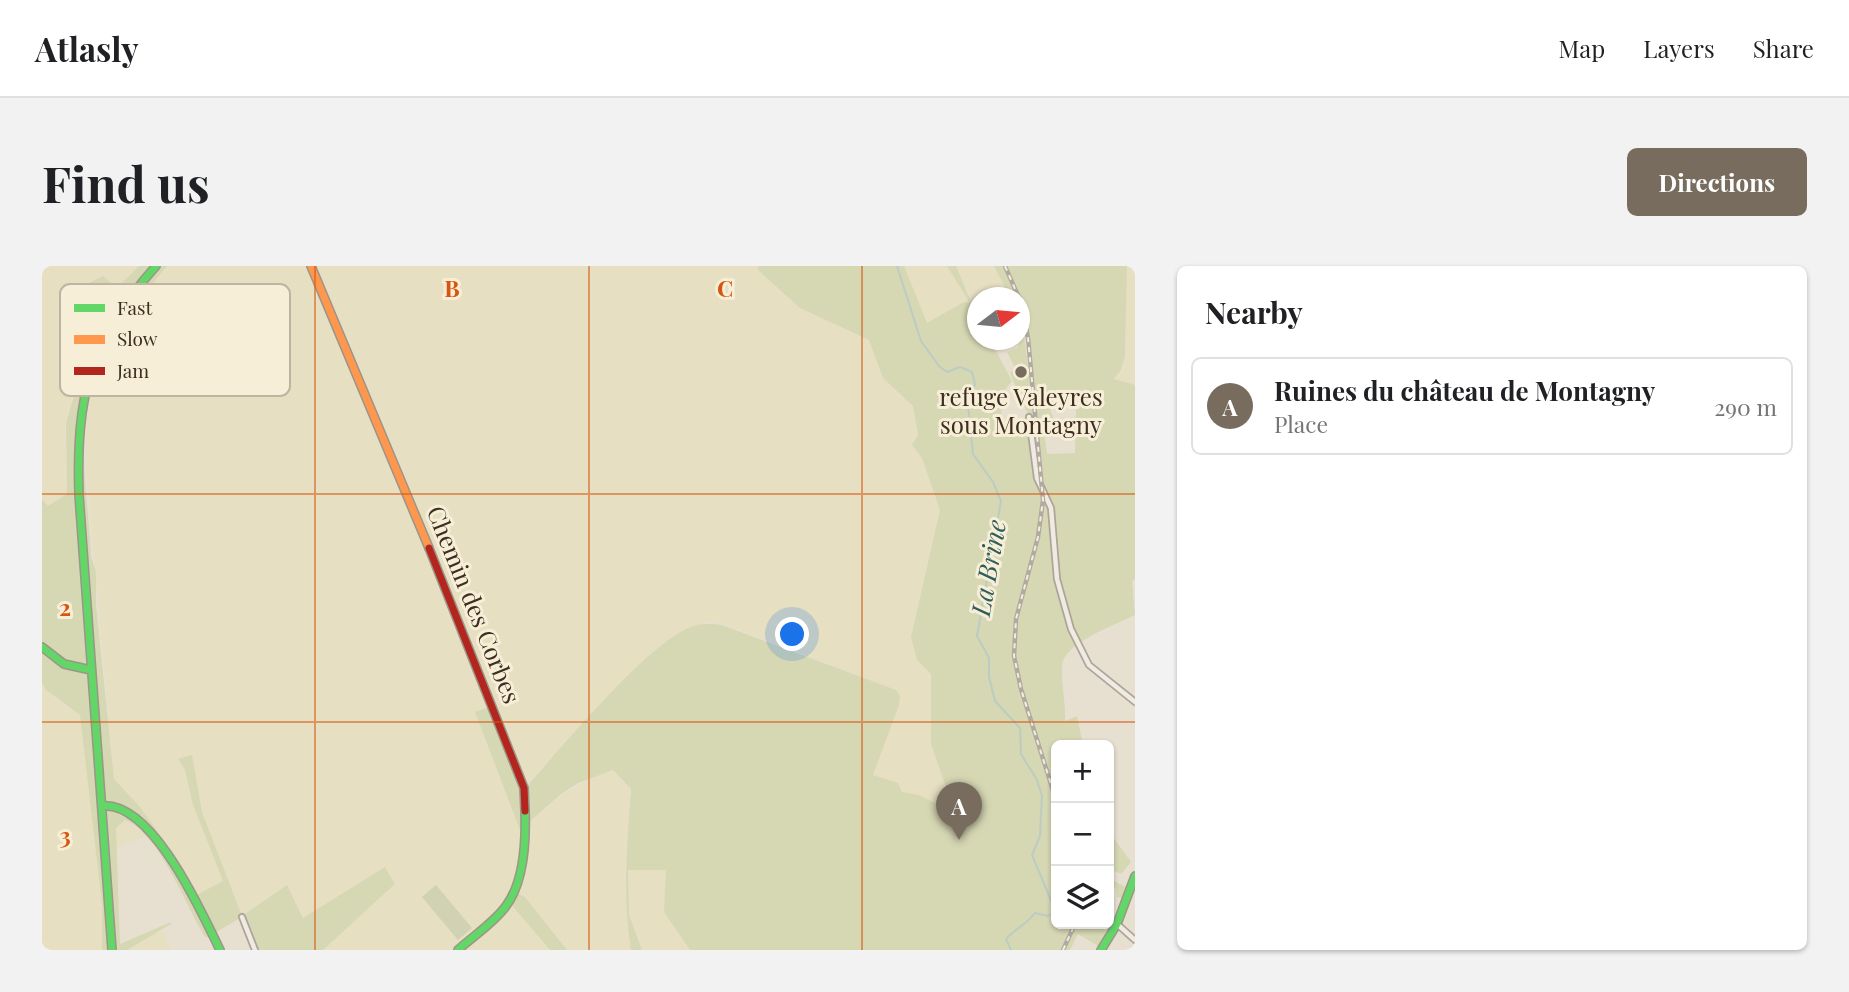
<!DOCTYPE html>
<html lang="en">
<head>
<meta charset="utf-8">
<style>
  :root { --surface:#fff; --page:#f2f2f2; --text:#202124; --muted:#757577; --line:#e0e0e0; --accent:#786c5e }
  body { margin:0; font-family:"Playfair Display",serif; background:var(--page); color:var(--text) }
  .controls { position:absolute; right:21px; bottom:21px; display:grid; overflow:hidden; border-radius:10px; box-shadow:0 2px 5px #0004 }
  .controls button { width:63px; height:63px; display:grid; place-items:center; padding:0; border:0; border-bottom:2px solid var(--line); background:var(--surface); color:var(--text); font:35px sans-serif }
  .compass { position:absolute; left:925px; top:21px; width:63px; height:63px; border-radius:50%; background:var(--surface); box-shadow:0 2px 5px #0004; rotate:74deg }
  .you { position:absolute; left:751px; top:369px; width:24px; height:24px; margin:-18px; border:5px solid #fff; border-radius:50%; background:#1a73e8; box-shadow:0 0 0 10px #1a73e833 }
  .badge { display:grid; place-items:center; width:46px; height:46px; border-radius:50%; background:var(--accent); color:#fff; font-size:23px; font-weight:700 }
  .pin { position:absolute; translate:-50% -58px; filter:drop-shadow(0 2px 4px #0008) }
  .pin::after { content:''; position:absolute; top:37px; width:24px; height:21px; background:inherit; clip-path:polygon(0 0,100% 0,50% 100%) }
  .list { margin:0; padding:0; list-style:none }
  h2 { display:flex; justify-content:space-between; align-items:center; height:91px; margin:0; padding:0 28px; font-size:30px }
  h2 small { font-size:23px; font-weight:400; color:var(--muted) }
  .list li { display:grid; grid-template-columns:46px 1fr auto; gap:21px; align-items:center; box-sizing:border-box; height:98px; margin:0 14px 14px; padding:0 14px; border:2px solid var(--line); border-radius:10px }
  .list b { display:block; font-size:26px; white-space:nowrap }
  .list p { margin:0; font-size:23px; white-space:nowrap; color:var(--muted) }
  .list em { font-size:23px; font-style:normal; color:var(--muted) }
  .icon { flex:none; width:38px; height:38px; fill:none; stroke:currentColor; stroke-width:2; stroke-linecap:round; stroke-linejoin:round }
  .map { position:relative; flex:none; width:1093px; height:684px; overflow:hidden; border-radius:10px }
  header { display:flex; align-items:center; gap:42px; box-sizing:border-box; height:98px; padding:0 35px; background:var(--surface); border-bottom:2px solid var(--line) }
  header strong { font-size:33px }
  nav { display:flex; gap:38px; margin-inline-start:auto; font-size:24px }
  .intro { display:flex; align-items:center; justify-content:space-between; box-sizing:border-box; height:168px; padding:0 42px }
  h1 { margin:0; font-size:49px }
  .button { padding:18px 32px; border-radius:10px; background:var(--accent); color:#fff; font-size:24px; font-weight:700 }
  main { display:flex; gap:42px; padding:0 42px }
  aside { flex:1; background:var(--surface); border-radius:10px; box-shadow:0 2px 5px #0004 }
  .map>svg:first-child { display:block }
  .farmland { fill:#e6dfc2 }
  .green { fill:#d6d7b3; fill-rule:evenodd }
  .cemetery { fill:#d1d1b3 }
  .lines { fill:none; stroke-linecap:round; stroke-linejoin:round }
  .stream { stroke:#bcccc2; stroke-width:2 }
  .street-casing { stroke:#ada599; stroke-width:8 }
  .fast-casing { stroke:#9c958a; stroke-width:10 }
  .slow-casing { stroke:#9c958a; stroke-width:10 }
  .jam-casing { stroke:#9c958a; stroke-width:10 }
  .street { stroke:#efebe3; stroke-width:4.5 }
  .fast { stroke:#63d668; stroke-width:7 }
  .slow { stroke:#ff974d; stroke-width:7 }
  .jam { stroke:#b3261e; stroke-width:7 }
  .rail-casing { stroke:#afaaa2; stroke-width:4.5 }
  .rail { stroke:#f7eed8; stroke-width:2; stroke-dasharray:5; stroke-linecap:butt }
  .grid { fill:none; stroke:#d7550e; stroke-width:2; stroke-opacity:0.55 }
  .poi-dot { fill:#786c5e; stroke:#f7eed8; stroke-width:2.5 }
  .labels { text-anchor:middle; stroke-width:6; stroke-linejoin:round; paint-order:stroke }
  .poi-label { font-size:24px; fill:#3d2e20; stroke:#f7eed8 }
  .street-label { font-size:24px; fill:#3d2e20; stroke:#f7eed8 }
  .water-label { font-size:26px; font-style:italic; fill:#2f5d5a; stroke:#f7eed8 }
  .key { fill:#f7eed8; stroke:#bfb4a1; stroke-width:2 }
  .key-label { font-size:19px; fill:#3d2e20 }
  .grid-label { font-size:23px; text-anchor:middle; font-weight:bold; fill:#d7550e; stroke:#f7eed8; stroke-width:6; stroke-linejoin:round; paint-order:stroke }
</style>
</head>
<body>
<header>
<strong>Atlasly</strong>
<nav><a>Map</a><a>Layers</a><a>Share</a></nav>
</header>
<div class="intro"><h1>Find us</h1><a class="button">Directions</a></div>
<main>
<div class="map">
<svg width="1093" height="684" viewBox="0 0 1093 684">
  <rect width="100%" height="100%" fill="#e7e0d1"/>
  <path class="farmland" d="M 0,0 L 97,0 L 75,22 L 61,10 L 38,22 L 54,50 L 23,157 L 25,229 L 6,240 L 0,233 Z
    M 125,0 L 717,0 L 715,3 L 806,65 L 827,74 L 841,112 L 871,140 L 876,170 L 870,179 L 880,192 L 898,244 L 869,371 L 875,394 L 889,408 L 889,478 L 906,527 L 893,537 L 877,529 L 859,526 L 856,517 L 831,510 L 857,439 L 858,430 L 854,424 L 681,358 L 665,356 L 632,369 L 614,383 L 482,521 L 448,441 L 433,446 L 478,564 L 519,529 L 556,509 L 571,505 L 588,524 L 583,604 L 585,656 L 589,684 L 525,684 L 483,631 L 473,626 L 467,636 L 508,684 L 281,684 L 354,618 L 343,601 L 262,652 L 245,619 L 200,650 L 160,546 L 150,489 L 136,494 L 143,504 L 151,539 L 181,615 L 153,630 L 126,580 L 98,541 L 72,514 L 44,203 L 43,166 L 51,118 L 107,21 Z
    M 862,0 L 905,0 L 929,38 L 922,36 L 885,58 Z
    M 914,0 L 952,0 L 968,31 L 936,32 L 935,45 Z
    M 1085,0 L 1093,0 L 1093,119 L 1072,113 L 1080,104 L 1084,91 Z
    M 0,418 L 14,433 L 38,449 L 60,639 L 60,684 L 0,684 Z
    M 83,554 L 104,570 L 72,583 L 73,562 Z
    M 586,604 L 625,604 L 622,646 L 648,684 L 600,684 L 587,649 Z
    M 121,665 L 129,684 L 85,684 L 109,670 Z"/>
  <path class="green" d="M 97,0 L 125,0 C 99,30 55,95 46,134 C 36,181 47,242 49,290 L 54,306 L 54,339 L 72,513 L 98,541 L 126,580 L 153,630 L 181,615 L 151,539 L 143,504 L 136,493 L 150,489 L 160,546 L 200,650 L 245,619 L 261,652 L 343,601 L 353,618 L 281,684 L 213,684 L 200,651 L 164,672 C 143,640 119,569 83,554 L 74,562 L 78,678 L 129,656 L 129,658 L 85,684 L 60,684 L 60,638 L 38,449 L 4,424 L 0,417 L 0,233 L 6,240 L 25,228 L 24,157 L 55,50 L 39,21 L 61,10 L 75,22 Z
    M 717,0 L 862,0 L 885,57 L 922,36 L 928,37 L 905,0 L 914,0 L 935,50 L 936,74 L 948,74 L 970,115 L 956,132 L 963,162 L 987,151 L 968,107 L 972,103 L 977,112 L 984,111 L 980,97 L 972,100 L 965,86 L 977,81 L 974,75 L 978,71 L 978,38 L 1002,225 L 985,51 L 965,0 L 1085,0 L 1083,91 L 1079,104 L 1072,113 L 1093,119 L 1093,313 L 1090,315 L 1093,349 C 1073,359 1021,377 1020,400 C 1019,418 1024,436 1023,455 L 1035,450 L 1041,479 L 1014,479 L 1014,658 L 1067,658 L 1067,650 L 1073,656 L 1058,681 L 1036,668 L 1028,684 L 648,684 L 622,646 L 624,604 L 586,604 L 587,649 L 600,684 L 589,684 C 580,630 585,577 589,523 L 571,504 L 536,517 L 519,528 L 478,564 L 433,446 L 448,441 L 451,437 L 483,522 C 519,483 604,378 649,361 C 660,357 669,358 680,359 L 854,424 L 858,430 L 857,439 L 831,509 L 856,517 L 860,526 L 877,529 L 893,537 L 906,527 L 889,478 L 889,408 L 875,394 L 869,371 L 898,244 L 880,192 L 870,179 L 876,169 L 871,140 L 841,112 L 827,74 L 758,42 L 715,3 ZM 1032,125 L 1038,137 L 1034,140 L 1033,187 L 1005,188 L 1002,164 L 1012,154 L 1007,140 Z
    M 952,0 L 961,0 L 976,31 L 968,31 Z
    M 1067,565 L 1089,596 L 1079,608 L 1073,605 L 1070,614 L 1086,622 L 1082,633 L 1075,631 L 1074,622 L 1067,619 Z
    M 472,626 L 483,631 L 525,684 L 508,684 L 467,636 Z"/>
  <path class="cemetery" d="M 394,619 L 430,662 L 416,674 L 380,631 Z"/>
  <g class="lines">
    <path class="stream" d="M 855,0 L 879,75 L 897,100 L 905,106 L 918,101 L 930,106 L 933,118 L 926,139 L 931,188 L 951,216 L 959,235 L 935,370 L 947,392 L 947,411 L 953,435 L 978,462 L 979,488 L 995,514 L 1000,530 L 998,570 L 990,589 L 1011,639 L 1011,647 L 1006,650 L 993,647 C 985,658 973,663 964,673 L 969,684"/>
    <defs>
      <path id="street" d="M 987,151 L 995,212 L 1009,242 L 1015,313 L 1029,363 L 1047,399 L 1093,436
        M 200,651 L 213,684
        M 1075,658 L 1093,674"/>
      <path id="fast" d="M 0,381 L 22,398 L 49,404
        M 60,540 C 110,535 159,645 178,684
        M 70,684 L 37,229 C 34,130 47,75 114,0
        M 416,684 C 431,670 452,657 464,640 C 482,616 484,574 483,545
        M 1059,684 L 1075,658 L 1093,610"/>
      <path id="slow" d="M 269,0 L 387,282"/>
      <path id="jam" d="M 387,282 L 482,522 L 483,545"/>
    </defs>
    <use href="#street" class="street-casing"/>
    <use href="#fast" class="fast-casing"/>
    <use href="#slow" class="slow-casing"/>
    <use href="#jam" class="jam-casing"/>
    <use href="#street" class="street"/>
    <use href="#fast" class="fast"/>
    <use href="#slow" class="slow"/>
    <use href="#jam" class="jam"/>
    <defs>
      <path id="rail" d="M 963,0 L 977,32
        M 978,32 L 986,72 L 1001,234 L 996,271 L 974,353 L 972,390 L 979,423 L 1014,534
        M 1021,684 L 1033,658"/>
    </defs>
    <use href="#rail" class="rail-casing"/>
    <use href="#rail" class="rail"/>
  </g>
  <path class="grid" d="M 273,0 L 273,684M 547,0 L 547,684M 820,0 L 820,684M 0,228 L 1093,228M 0,456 L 1093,456"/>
  <circle class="poi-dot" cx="979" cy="106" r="7"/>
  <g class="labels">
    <g class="poi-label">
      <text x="979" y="140">refuge Valeyres<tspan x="979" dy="28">sous Montagny</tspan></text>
    </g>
    <g class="street-label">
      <text transform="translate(431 339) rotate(68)" y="8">Chemin des Corbes</text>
    </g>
    <g class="water-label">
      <text transform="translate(947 302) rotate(-80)" y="9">La Brine</text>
    </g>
  </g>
  <rect x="18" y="18" width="230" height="112" rx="10" class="key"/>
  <rect x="32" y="38" width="31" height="8" fill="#63d668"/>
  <rect x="32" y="69" width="31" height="9" fill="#ff974d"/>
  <rect x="32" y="101" width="31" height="8" fill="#b3261e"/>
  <g class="key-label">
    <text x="75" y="49">Fast</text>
    <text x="75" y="80">Slow</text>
    <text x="75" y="112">Jam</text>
  </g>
  <g class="grid-label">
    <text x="410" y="31">B</text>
    <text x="683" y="31">C</text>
    <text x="23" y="350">2</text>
    <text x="23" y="578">3</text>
  </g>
</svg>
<div class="controls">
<button>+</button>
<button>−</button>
<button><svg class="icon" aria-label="layers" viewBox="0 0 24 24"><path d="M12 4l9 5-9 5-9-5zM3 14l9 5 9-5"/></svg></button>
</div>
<svg class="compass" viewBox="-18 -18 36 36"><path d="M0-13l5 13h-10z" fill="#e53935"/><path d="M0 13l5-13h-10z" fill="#757577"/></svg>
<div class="you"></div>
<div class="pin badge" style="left:917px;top:574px">A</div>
</div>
<aside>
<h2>Nearby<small></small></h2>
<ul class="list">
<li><span class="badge">A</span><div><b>Ruines du château de Montagny</b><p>Place</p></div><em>290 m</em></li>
</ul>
</aside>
</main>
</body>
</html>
